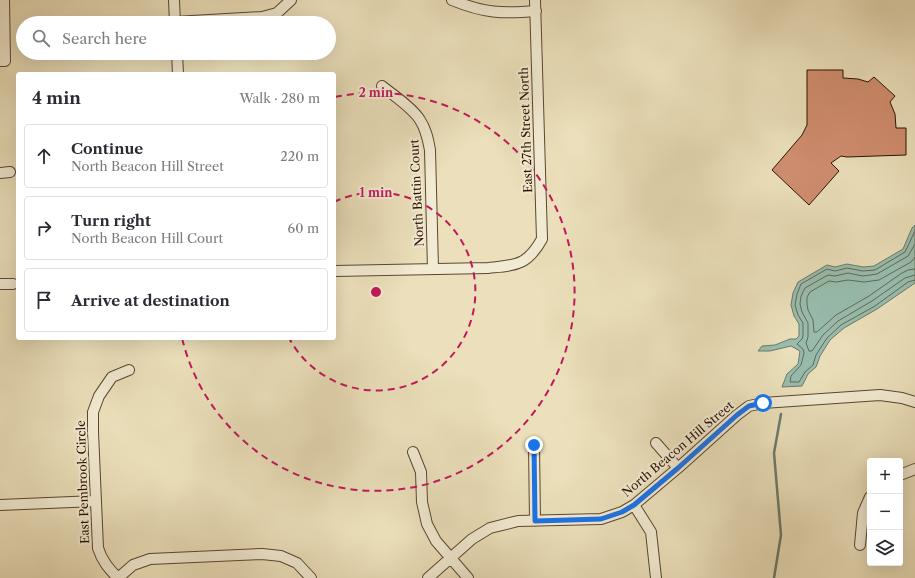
<!DOCTYPE html>
<html lang="en">
<head>
<meta charset="utf-8">
<style>
  :root { --surface:#fff; --page:#f2f2f3; --text:#2b2b33; --muted:#7c7c81; --line:#e1e1e2 }
  body { margin:0; font-family:"Libre Caslon Text",serif; background:var(--page); color:var(--text) }
  .controls { position:absolute; right:12px; bottom:12px; display:grid; overflow:hidden; border-radius:4px; box-shadow:0 4px 16px #0002 }
  .controls button { width:36px; height:36px; display:grid; place-items:center; padding:0; border:0; border-bottom:1px solid var(--line); background:var(--surface); color:var(--text); font:20px sans-serif }
  .stop { position:absolute; width:12px; height:12px; margin:-9px; border:3px solid #1a73e8; border-radius:50%; background:#fff }
  .stop.end { background:#1a73e8; border-color:#fff; box-shadow:0 1px 4px #0008 }
  .list { margin:0; padding:0; list-style:none }
  h2 { display:flex; justify-content:space-between; align-items:center; height:52px; margin:0; padding:0 16px; font-size:17px }
  h2 small { font-size:13px; font-weight:400; color:var(--muted) }
  .list li { display:grid; grid-template-columns:26px 1fr auto; gap:12px; align-items:center; box-sizing:border-box; height:64px; margin:0 8px 8px; padding:0 8px; border:1px solid var(--line); border-radius:4px }
  .list b { display:block; font-size:15px; white-space:nowrap }
  .list p { margin:0; font-size:13px; white-space:nowrap; color:var(--muted) }
  .list em { font-size:13px; font-style:normal; color:var(--muted) }
  .icon { flex:none; width:22px; height:22px; fill:none; stroke:currentColor; stroke-width:2; stroke-linecap:round; stroke-linejoin:round }
  .map { position:relative; flex:none; width:915px; height:578px; overflow:hidden }
  .search { position:absolute; background:var(--surface); box-shadow:0 4px 16px #0002; left:16px; top:16px; width:320px; height:44px; display:flex; align-items:center; gap:10px; box-sizing:border-box; padding:0 14px; border-radius:22px; color:var(--muted); font-size:15px }
  .panel { position:absolute; background:var(--surface); box-shadow:0 4px 16px #0002; left:16px; top:72px; width:320px; height:268px; border-radius:4px }
  .map>svg:first-child { display:block }
  .water { fill:#98bdae; stroke:#6c7969 }
  .lines { fill:none; stroke-linecap:round; stroke-linejoin:round }
  .shore { stroke:#626858; stroke-width:1 }
  .stream { stroke:#6c7969; stroke-width:2.5 }
  .building { fill:#d08e70; stroke:#2b1301 }
  .minor-casing { stroke:#5b4630; stroke-width:12 }
  .minor { stroke:#f2ebd3; stroke-width:10 }
  .route { stroke:#1a73e8; stroke-width:5 }
  .ring { fill:none; stroke:#c2185b; stroke-width:2; stroke-dasharray:7 5 }
  .labels { text-anchor:middle; stroke-width:4; stroke-linejoin:round; paint-order:stroke }
  .street-label { font-size:12px; fill:#2b1301; stroke:#f2ebd3 }
  .centre { fill:#c2185b; stroke:#f2ebd3; stroke-width:2 }
  .ring-label { font-size:12px; text-anchor:middle; font-weight:bold; fill:#c2185b; stroke:#f2ebd3; stroke-width:4; stroke-linejoin:round; paint-order:stroke }
</style>
</head>
<body>
<div class="map">
<svg width="915" height="578" viewBox="0 0 915 578">
  <rect width="100%" height="100%" fill="#ebe0bb"/>
  <filter id="stains"><feTurbulence type="fractalNoise" baseFrequency=".005" numOctaves="4"/><feColorMatrix values="0 0 0 0 .2 0 0 0 0 .09 0 0 0 0 .02 0 0 0 .5 -.17"/></filter>
  <radialGradient id="worn" r=".72"><stop offset=".6" stop-color="#630" stop-opacity="0"/><stop offset="1" stop-color="#630" stop-opacity=".3"/></radialGradient>
  <path class="water" d="M 915,225 L 915,283 L 877,309 L 844,328 L 830,340 L 820,356 L 816,367 L 808,374 L 802,386 L 782,387 L 787,374 L 798,364 L 800,351 L 791,346 L 770,351 L 758,351 L 762,346 L 775,345 L 790,339 L 796,339 L 799,336 L 799,324 L 794,316 L 791,305 L 793,293 L 798,282 L 827,265 L 835,267 L 847,264 L 863,267 L 874,266 L 903,249 L 912,228 Z"/>
  <g class="lines">
    <path class="shore" d="M 915,231 L 905,252 L 875,270 L 863,271 L 847,268 L 835,271 L 827,269 L 801,284 L 797,294 L 795,305 L 798,315 L 803,323 L 803,336 L 802,339 L 797,344 L 803,349 L 804,353 L 801,365 L 791,376 L 790,382 L 799,382 L 805,372 L 813,365 L 816,355 L 827,338 L 841,325 L 875,306 L 908,282 L 915,280
      M 915,244 L 908,256 L 877,274 L 863,276 L 848,273 L 835,276 L 828,275 L 805,288 L 801,296 L 800,304 L 802,312 L 808,323 L 808,337 L 806,343 L 809,351 L 812,351 L 823,335 L 838,321 L 872,301 L 905,278 L 915,275
      M 915,257 L 911,262 L 879,280 L 864,282 L 848,280 L 836,282 L 829,281 L 810,292 L 807,297 L 807,304 L 808,310 L 813,320 L 814,332 L 817,332 L 836,315 L 869,296 L 902,273 L 908,270 L 915,269"/>
    <path class="stream" d="M 774,578 L 781,535 L 774,453 L 781,414"/>
  </g>
  <path class="building" d="M 807,70 L 843,70 L 843,78 L 858,79 L 868,82 L 874,77 L 895,96 L 890,102 L 895,114 L 896,128 L 906,128 L 906,155 L 847,157 L 841,156 L 831,163 L 839,171 L 809,205 L 772,170 L 802,135 L 807,125 Z"/>
  <g class="lines">
    <defs>
      <path id="minor" d="M 174,0 L 175,23
        M 452,0 C 484,13 502,14 536,11
        M 175,22 L 262,17 L 277,13 L 291,0
        M 177,53 L 178,74
        M 0,61 L 5,61 L 4,0
        M 382,86 C 393,95 413,108 420,120 C 426,129 428,139 430,150 L 433,269
        M 0,173 L 10,172
        M 334,271 L 488,268 C 516,265 527,266 542,239 L 535,0
        M 0,284 L 13,284
        M 656,443 L 678,468
        M 534,445 L 535,521
        M 413,452 L 421,472 L 422,502 L 427,524 L 436,541 L 468,578
        M 900,475 L 915,469
        M 0,505 L 96,501
        M 634,505 L 651,532 L 656,578
        M 860,545 L 863,513 L 870,497
        M 118,578 C 109,569 102,561 98,548 L 93,432 L 93,412 L 99,396 L 112,377 L 129,370
        M 118,578 L 133,565 L 150,559 L 262,554 L 281,556 L 297,563 L 311,578
        M 428,578 L 472,539 L 490,528 L 518,521 L 601,519 L 622,512 L 634,505 L 678,468 L 737,415 L 749,406 L 763,403 L 880,395 L 902,398 L 915,402"/>
    </defs>
    <use href="#minor" class="minor-casing"/>
    <use href="#minor" class="minor"/>
  </g>
  <g class="lines">
    <path class="route" d="M 534,445 L 535,521 L 601,519 L 622,512 L 634,505 L 678,468 L 737,415 L 749,406 L 763,403"/>
  </g>
  <g class="ring">
    <path d="M334 202A99 99 0 1 1 289 338"/>
    <path d="M335 97A199 199 0 1 1 182 338"/>
  </g>
  <g class="labels">
    <g class="street-label">
      <text transform="translate(526 130) rotate(-92)" y="4">East 27th Street North</text>
      <text transform="translate(417 193) rotate(-93)" y="4">North Battin Court</text>
      <text transform="translate(678 449) rotate(-40)" y="4">North Beacon Hill Street</text>
      <text transform="translate(83 482) rotate(-92)" y="4">East Pembrook Circle</text>
    </g>
  </g>
  <circle cx="376" cy="292" r="6" class="centre"/>
  <g class="ring-label">
    <text x="376" y="97">2 min</text>
    <text x="376" y="197">1 min</text>
  </g>
  <rect width="100%" height="100%" filter="url(#stains)"/>
  <rect width="100%" height="100%" fill="url(#worn)"/>
</svg>
<div class="controls">
<button>+</button>
<button>−</button>
<button><svg class="icon" aria-label="layers" viewBox="0 0 24 24"><path d="M12 4l9 5-9 5-9-5zM3 14l9 5 9-5"/></svg></button>
</div>
<div class="stop" style="left:763px;top:403px"></div>
<div class="stop end" style="left:534px;top:445px"></div>
<div class="search"><svg class="icon" aria-label="search" viewBox="0 0 24 24"><circle cx="10" cy="10" r="6"/><path d="M15 15l6 6"/></svg>Search here</div>
<section class="panel">
<h2>4 min<small>Walk · 280 m</small></h2>
<ul class="list">
<li><svg class="icon" aria-label="ahead" viewBox="0 0 24 24"><path d="M12 20V5M6 11l6-6 6 6"/></svg><div><b>Continue</b><p>North Beacon Hill Street</p></div><em>220 m</em></li>
<li><svg class="icon" aria-label="right" viewBox="0 0 24 24"><path d="M7 20v-9h11M14 6l5 5-5 5"/></svg><div><b>Turn right</b><p>North Beacon Hill Court</p></div><em>60 m</em></li>
<li><svg class="icon" aria-label="arrive" viewBox="0 0 24 24"><path d="M6 21V4h12l-3 4 3 4H6"/></svg><div><b>Arrive at destination</b></div></li>
</ul>
</section>
</div>
</body>
</html>
